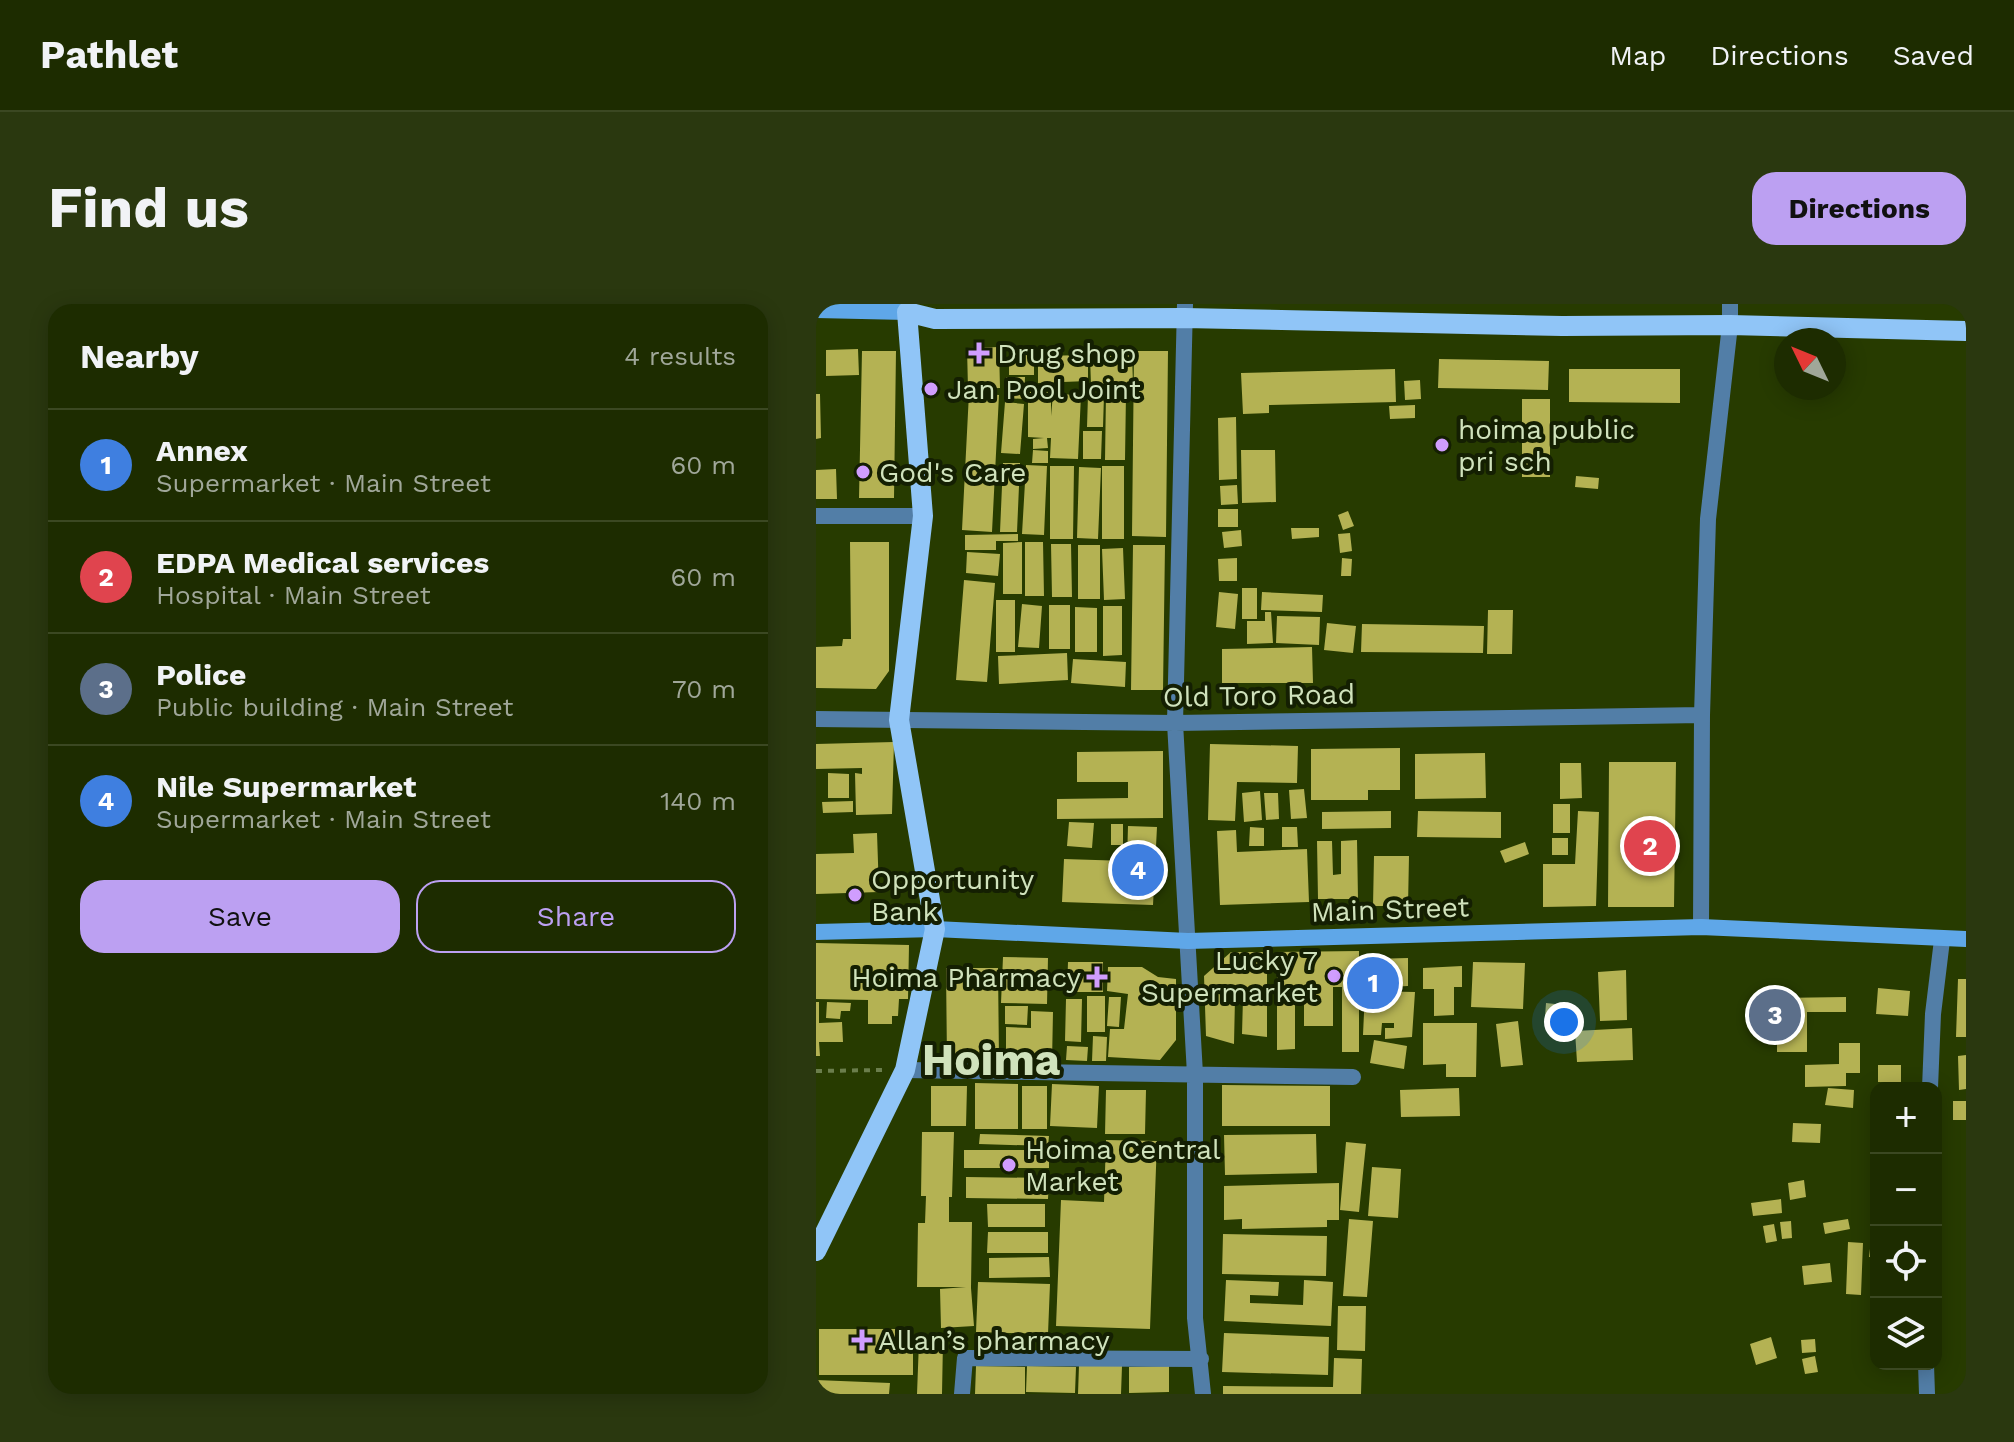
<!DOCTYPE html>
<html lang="en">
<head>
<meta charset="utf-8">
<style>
  :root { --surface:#1d2c00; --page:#2a380f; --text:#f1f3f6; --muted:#a0a799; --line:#3b4822; --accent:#bca0f2 }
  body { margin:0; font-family:"Work Sans",sans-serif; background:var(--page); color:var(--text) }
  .controls { position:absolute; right:24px; bottom:24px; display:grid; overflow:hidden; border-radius:16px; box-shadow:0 4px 20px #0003 }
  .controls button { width:72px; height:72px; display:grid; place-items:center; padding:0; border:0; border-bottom:2px solid var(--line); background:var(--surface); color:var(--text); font:40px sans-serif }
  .compass { position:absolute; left:958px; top:24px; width:72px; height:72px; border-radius:50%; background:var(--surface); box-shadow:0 4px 20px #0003; rotate:313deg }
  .you { position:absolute; left:748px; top:718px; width:28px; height:28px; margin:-20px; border:6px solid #fff; border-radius:50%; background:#1a73e8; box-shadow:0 0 0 12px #1a73e833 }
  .badge { display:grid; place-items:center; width:52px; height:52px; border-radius:50%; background:var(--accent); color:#fff; font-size:26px; font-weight:700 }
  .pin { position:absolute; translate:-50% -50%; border:4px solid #fff; box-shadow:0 2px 8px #0006 }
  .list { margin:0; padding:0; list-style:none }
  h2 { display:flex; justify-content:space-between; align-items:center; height:104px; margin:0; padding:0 32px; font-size:34px }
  h2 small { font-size:26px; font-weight:400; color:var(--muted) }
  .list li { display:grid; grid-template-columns:52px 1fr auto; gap:24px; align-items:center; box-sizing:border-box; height:112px; padding:0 32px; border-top:2px solid var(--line) }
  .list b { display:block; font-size:30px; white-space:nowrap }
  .list p { margin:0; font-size:26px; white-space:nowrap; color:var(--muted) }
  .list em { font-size:26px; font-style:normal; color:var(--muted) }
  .actions { display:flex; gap:16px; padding:24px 32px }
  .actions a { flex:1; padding:18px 0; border:2px solid var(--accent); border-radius:24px; text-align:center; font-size:28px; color:var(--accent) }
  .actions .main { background:var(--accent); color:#111 }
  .icon { flex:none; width:44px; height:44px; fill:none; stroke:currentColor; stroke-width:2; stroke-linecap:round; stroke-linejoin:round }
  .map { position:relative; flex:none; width:1150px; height:1090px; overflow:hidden; border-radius:24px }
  header { display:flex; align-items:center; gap:48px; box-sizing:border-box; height:112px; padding:0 40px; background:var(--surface); border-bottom:2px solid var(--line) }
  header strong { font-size:38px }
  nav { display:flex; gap:44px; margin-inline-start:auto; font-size:28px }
  .intro { display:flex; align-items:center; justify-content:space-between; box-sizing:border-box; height:192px; padding:0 48px }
  h1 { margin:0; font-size:56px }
  .button { padding:20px 36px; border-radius:24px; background:var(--accent); color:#111; font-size:28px; font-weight:700 }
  main { display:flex; gap:48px; padding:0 48px }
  aside { flex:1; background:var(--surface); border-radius:24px; box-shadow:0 4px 20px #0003 }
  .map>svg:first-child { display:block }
  .building { fill:#b4b253 }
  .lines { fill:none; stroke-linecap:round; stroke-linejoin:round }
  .path { stroke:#6b7e4c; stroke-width:4; stroke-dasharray:6 6; stroke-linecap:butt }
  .street { stroke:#527ea7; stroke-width:16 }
  .secondary { stroke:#5fa7e8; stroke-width:16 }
  .primary { stroke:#90c5f7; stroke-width:20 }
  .poi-dot { fill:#d09dfe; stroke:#141f02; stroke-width:3 }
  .labels { text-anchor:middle; stroke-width:8; stroke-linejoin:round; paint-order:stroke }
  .poi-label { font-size:28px; fill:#d0e2bc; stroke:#141f02; text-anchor:start }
  .street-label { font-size:28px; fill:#d0e2bc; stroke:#141f02 }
  .town-label { font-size:44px; font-weight:bold; fill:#d0e2bc; stroke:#141f02 }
</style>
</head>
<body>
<header>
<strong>Pathlet</strong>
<nav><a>Map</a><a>Directions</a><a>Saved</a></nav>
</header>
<div class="intro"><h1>Find us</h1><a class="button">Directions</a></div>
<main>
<aside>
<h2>Nearby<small>4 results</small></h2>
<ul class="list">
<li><span class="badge" style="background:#3f7fe0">1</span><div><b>Annex</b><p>Supermarket · Main Street</p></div><em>60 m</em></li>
<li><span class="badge" style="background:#e0444e">2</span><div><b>EDPA Medical services</b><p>Hospital · Main Street</p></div><em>60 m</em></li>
<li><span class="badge" style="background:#5c6f8a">3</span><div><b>Police</b><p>Public building · Main Street</p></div><em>70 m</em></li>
<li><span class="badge" style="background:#3f7fe0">4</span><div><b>Nile Supermarket</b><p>Supermarket · Main Street</p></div><em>140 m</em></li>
</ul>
<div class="actions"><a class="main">Save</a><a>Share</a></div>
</aside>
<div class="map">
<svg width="1150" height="1090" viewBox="0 0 1150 1090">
  <rect width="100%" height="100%" fill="#273b00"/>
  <path class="building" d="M 183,43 L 184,84 L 152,85 L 151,44 Z
    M 42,45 L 43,71 L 10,72 L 10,46 Z
    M 218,46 L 218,71 L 193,71 L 193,47 Z
    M 46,47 L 80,47 L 78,194 L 43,194 Z
    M 318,47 L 352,47 L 350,233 L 316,232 Z
    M 272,51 L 272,77 L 222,79 L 222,52 Z
    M 316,51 L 317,79 L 275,81 L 274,53 Z
    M 623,55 L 733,57 L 732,86 L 622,84 Z
    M 579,65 L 580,98 L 453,101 L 453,109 L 427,110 L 425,69 Z
    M 753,65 L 864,65 L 864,99 L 753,98 Z
    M 190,73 L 209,73 L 208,95 L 189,94 Z
    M 604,76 L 605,95 L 589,96 L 588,77 Z
    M 212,88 L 235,88 L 235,112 L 237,90 L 265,91 L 262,155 L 234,154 L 235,134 L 231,134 L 232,144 L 217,145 L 217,135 L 228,134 L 212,133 Z
    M 153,89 L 183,91 L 176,228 L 146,226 Z
    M 290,89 L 310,89 L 309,156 L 289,156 Z
    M 0,90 L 4,90 L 5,134 L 0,135 Z
    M 272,91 L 288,91 L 287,123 L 271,123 Z
    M 706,95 L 734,95 L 734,173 L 706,173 Z
    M 189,98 L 208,100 L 204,150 L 185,149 Z
    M 599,101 L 599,114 L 574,115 L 573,102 Z
    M 420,113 L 421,175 L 403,176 L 402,114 Z
    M 815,125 L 816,136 L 797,137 L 796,126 Z
    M 267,127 L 286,127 L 285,155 L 267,155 Z
    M 217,146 L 232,147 L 232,159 L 216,159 Z
    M 425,146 L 459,146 L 460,198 L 426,199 Z
    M 187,159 L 204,159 L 201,228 L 184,228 Z
    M 210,161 L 231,162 L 228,231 L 206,230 Z
    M 234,162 L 258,162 L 257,235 L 234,235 Z
    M 286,162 L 308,162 L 308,235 L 286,235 Z
    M 263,163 L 285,164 L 282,235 L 261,234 Z
    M 20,165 L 21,195 L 0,195 L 0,166 Z
    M 760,172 L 783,174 L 782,185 L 759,183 Z
    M 421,181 L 422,200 L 405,201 L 404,182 Z
    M 402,205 L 422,205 L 422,223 L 402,223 Z
    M 532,207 L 538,222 L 527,226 L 522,211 Z
    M 475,224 L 503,224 L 503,233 L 476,235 Z
    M 425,226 L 426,242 L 408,244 L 406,228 Z
    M 534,229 L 536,247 L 524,249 L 522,230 Z
    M 202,230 L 202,237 L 180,237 L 180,246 L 149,246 L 149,231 Z
    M 34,238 L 73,238 L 73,367 L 60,385 L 0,384 L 0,343 L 26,342 L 27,335 L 35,335 Z
    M 206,238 L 206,290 L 187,290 L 187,239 Z
    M 209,238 L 227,238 L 228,292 L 209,292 Z
    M 235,240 L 255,240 L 256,293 L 236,293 Z
    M 262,241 L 284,241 L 284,295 L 262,295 Z
    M 317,241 L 349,241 L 347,386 L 315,386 Z
    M 307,244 L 309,295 L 288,296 L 286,245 Z
    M 151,248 L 184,250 L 182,272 L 150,269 Z
    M 421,254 L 421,277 L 403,277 L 402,255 Z
    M 526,254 L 536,255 L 535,272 L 525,272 Z
    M 148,276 L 179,279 L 171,378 L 140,376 Z
    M 426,284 L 441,284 L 441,315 L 426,315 Z
    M 403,288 L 422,290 L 419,325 L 400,323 Z
    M 446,288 L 507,291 L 506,308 L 445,306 Z
    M 180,296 L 199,296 L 199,348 L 180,348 Z
    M 206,300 L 226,302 L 223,344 L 202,343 Z
    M 233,301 L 254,301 L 254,345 L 233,345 Z
    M 287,302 L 306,302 L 306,351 L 287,352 Z
    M 259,303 L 281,304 L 281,348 L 259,348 Z
    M 672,306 L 697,306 L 696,350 L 671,350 Z
    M 449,308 L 455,308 L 457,339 L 431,340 L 431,317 L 449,317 Z
    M 461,312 L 504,313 L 503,341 L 460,339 Z
    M 511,319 L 540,322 L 537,349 L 508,346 Z
    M 546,320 L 668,322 L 667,349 L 545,348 Z
    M 496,343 L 497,379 L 406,379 L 406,345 Z
    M 251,349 L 252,376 L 183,380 L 182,352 Z
    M 257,355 L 310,358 L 309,383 L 255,379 Z
    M 78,438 L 76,510 L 40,511 L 39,469 L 46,470 L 46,464 L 0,465 L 0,440 Z
    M 394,440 L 482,442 L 481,479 L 421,478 L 419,517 L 392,516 Z
    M 584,444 L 584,486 L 552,486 L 552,496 L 495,496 L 495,445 Z
    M 347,447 L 347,514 L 241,515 L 241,495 L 312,494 L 312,478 L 261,478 L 261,448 Z
    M 669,449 L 670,494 L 599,495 L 599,450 Z
    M 793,458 L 860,458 L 858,603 L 792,603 Z
    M 744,459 L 765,459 L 766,494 L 744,495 Z
    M 12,469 L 33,470 L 33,494 L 12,494 Z
    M 488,485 L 491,514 L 475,515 L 473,486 Z
    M 444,487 L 446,516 L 428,518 L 426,489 Z
    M 448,489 L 462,489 L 463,515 L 450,516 Z
    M 37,497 L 37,508 L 7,509 L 6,498 Z
    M 737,500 L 754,500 L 754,529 L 737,529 Z
    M 575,507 L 575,524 L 506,525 L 506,508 Z
    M 602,507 L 685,508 L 685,534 L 601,533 Z
    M 762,507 L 783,508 L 780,602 L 727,603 L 727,560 L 759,560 Z
    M 253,518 L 278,519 L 276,544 L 251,542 Z
    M 295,520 L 307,520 L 307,541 L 295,541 Z
    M 312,522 L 341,523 L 337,601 L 246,598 L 248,555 L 311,557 Z
    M 434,523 L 448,524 L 448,542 L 433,542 Z
    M 466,523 L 481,523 L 482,543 L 466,543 Z
    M 420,526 L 421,548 L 491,545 L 493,598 L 404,601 L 401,527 Z
    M 61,529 L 63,588 L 0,590 L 0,550 L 38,549 L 37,530 Z
    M 736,534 L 752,534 L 752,551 L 736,551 Z
    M 541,536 L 542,595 L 502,595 L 501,537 L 516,537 L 517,571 L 525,570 L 525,537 Z
    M 709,538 L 713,550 L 689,559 L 684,547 Z
    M 558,552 L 593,552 L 592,602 L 557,602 Z
    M 0,639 L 93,641 L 92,695 L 83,695 L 82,712 L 76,712 L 76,720 L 52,720 L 52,696 L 0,695 Z
    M 543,647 L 543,748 L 526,748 L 526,683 L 517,683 L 517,722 L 488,722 L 488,684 L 479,684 L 479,745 L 461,746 L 461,648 Z
    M 415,648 L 451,648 L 451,733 L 426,730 L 427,694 L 419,694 L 418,740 L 390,732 L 388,672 Z
    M 187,653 L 232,654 L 231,700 L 185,699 Z
    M 592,654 L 592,682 L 555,684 L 554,655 Z
    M 252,658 L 287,658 L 287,688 L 251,688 Z
    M 657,658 L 709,659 L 707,705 L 655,703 Z
    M 646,662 L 646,683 L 638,683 L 638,711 L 618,712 L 618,685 L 607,685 L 607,664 Z
    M 292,663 L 326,663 L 342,673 L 360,675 L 360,736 L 344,756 L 292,753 L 294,725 L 308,725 L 312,690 L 291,687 Z
    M 130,664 L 182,664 L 183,756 L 131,757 Z
    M 810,666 L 811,716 L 784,717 L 782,668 Z
    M 1142,675 L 1150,675 L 1150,733 L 1140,733 Z
    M 1062,684 L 1094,687 L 1092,712 L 1060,710 Z
    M 549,687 L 599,688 L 596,733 L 569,735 L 569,724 L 578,724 L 578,719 L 566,719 L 565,731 L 547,731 Z
    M 271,692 L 289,692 L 289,728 L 271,728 Z
    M 293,693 L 305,693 L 303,723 L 291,722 Z
    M 1030,693 L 1030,708 L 991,708 L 991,748 L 961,748 L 961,694 Z
    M 250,695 L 266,695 L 265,738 L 249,737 Z
    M 0,698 L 3,698 L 3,719 L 26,718 L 27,738 L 3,738 L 4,752 L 0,752 Z
    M 11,698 L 35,699 L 34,707 L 25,707 L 24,715 L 10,714 Z
    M 730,699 L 748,701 L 747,715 L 729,713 Z
    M 189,702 L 212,702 L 211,721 L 189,720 Z
    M 215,707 L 237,708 L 236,758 L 190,757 L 190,723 L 215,724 Z
    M 702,717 L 707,761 L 685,763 L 680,720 Z
    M 607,719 L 661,719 L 660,773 L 630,773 L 630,760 L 607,761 Z
    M 816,724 L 817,756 L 761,758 L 759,727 Z
    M 277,732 L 291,733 L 290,757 L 276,757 Z
    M 558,736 L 591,742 L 588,765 L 554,759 Z
    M 1023,739 L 1044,739 L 1044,769 L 1030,769 L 1030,782 L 989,783 L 989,761 L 1023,760 Z
    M 251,742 L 272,743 L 271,757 L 250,756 Z
    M 1150,751 L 1150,785 L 1143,786 L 1142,752 Z
    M 1062,761 L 1085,761 L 1085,778 L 1062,778 Z
    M 159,779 L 202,780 L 202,825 L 159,825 Z
    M 236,780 L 283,782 L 281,824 L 234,822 Z
    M 406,781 L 514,782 L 514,822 L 406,822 Z
    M 115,782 L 151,782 L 150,822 L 115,822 Z
    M 206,782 L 231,782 L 231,825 L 206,825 Z
    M 643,784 L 644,812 L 585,813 L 584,786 Z
    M 1012,784 L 1038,786 L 1037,804 L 1009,801 Z
    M 290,786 L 330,786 L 329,830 L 289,830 Z
    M 1137,797 L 1150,797 L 1150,816 L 1137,816 Z
    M 977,819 L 1005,820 L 1004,839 L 976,838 Z
    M 106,828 L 138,828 L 136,893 L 133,893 L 133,918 L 156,918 L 155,984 L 158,1022 L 125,1024 L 124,985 L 150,983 L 101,983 L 102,919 L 109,919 L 110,892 L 105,892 Z
    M 164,830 L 233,832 L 232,842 L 163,840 Z
    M 500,830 L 501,869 L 409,871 L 408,831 Z
    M 290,836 L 341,837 L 334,1025 L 240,1022 L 245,896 L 288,898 Z
    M 530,838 L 550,840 L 543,908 L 524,906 Z
    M 148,846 L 233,846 L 233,864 L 148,864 Z
    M 556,863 L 585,865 L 582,914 L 552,912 Z
    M 150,873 L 233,874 L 232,895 L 150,894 Z
    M 988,876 L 990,893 L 974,896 L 972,879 Z
    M 523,879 L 523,916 L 511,916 L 511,923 L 426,925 L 426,915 L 408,916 L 408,882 Z
    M 965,895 L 966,909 L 937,912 L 935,899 Z
    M 171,900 L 229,900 L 229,923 L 172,923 Z
    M 1058,912 L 1060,912 L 1060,953 L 1053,953 Z
    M 533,915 L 557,917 L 551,993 L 527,992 Z
    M 1032,915 L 1034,925 L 1009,930 L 1007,919 Z
    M 975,917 L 976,934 L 966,935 L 964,918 Z
    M 958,920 L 961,937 L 950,939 L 947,922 Z
    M 172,928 L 232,928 L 232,949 L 171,949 Z
    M 407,930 L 511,932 L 510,972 L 406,970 Z
    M 1032,938 L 1047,939 L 1045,991 L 1030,990 Z
    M 233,953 L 234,973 L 173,974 L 173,954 Z
    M 1014,959 L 1016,978 L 988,981 L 986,962 Z
    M 410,976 L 463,978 L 462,992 L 434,991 L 434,999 L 487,1001 L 488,976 L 517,978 L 515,1022 L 408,1017 Z
    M 162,978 L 234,980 L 232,1030 L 160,1028 Z
    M 522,1002 L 550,1002 L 549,1047 L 521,1046 Z
    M 3,1025 L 97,1025 L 97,1071 L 3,1071 Z
    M 408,1029 L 513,1033 L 512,1071 L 406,1068 Z
    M 955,1033 L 961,1054 L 940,1061 L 934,1040 Z
    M 999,1035 L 1000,1048 L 986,1049 L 985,1036 Z
    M 103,1037 L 127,1037 L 126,1090 L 101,1090 Z
    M 999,1052 L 1002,1068 L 989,1070 L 986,1055 Z
    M 518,1054 L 546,1055 L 545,1090 L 407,1090 L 407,1082 L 517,1083 Z
    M 263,1061 L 306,1062 L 305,1090 L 262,1090 Z
    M 160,1062 L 209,1063 L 209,1090 L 159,1090 Z
    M 211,1062 L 260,1063 L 259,1089 L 210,1088 Z
    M 353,1062 L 353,1088 L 313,1089 L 313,1063 Z
    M 0,1076 L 74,1079 L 73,1090 L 0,1090 Z"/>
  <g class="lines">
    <path class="path" d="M 0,767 L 66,766"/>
    <path class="street" d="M 369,0 L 359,419 L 379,770 L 379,1014 L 387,1090
      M 0,212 L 107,212
      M 0,415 L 359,419 L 886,411
      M 885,623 L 886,411 L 892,215 L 914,21 L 914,0
      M 89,766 L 537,773
      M 1114,784 L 1117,710 L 1126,636
      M 1110,1060 L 1111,1090
      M 146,1090 L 149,1054 L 385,1055"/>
    <path class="secondary" d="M 0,6 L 91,8
      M 0,628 L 119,625 L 372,637 L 885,623 L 1150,635"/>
    <path class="primary" d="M 0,947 L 89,766 L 119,625 L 83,416 L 107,212 L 91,8 L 119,15 L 368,14 L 746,22 L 914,21 L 1150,27"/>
  </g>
  <g class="poi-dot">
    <path d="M159 37h8v8h8v8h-8v8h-8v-8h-8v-8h8z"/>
    <circle cx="115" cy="85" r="8"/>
    <circle cx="626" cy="141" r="8"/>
    <circle cx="47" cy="168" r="8"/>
    <circle cx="39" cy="591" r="8"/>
    <circle cx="518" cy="672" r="8"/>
    <path d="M277 661h8v8h8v8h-8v8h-8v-8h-8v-8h8z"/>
    <circle cx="193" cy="861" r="8"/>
    <path d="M42 1024h8v8h8v8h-8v8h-8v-8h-8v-8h8z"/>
  </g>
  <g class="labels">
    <g class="poi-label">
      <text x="181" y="59">Drug shop</text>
      <text x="131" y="95">Jan Pool Joint</text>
      <text x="642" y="135">hoima public<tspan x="642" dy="32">pri sch</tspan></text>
      <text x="63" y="178">God's Care</text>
      <text x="55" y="585">Opportunity<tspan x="55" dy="32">Bank</tspan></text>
      <text x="502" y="666" text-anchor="end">Lucky 7<tspan x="502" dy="32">Supermarket</tspan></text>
      <text x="265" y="683" text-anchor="end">Hoima Pharmacy</text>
      <text x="209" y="855">Hoima Central<tspan x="209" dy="32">Market</tspan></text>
      <text x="62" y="1046">Allan’s pharmacy</text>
    </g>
    <g class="street-label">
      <text transform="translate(443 391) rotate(-1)" y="10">Old Toro Road</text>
      <text transform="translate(574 605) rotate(-2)" y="10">Main Street</text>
    </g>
    <g class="town-label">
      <text x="175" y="771">Hoima</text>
    </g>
  </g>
</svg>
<div class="controls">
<button>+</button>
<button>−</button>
<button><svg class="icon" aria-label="locate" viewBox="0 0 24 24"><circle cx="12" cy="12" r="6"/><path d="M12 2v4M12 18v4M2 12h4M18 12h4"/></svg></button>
<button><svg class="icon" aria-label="layers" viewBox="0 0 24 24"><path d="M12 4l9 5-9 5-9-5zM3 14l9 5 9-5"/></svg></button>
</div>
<svg class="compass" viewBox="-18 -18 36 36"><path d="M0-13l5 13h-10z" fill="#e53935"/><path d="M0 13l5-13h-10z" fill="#a0a799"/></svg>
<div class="you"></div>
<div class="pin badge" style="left:557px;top:679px;background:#3f7fe0">1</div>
<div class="pin badge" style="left:834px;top:542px;background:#e0444e">2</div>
<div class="pin badge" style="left:959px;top:711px;background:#5c6f8a">3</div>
<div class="pin badge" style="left:322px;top:566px;background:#3f7fe0">4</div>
</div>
</main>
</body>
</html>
